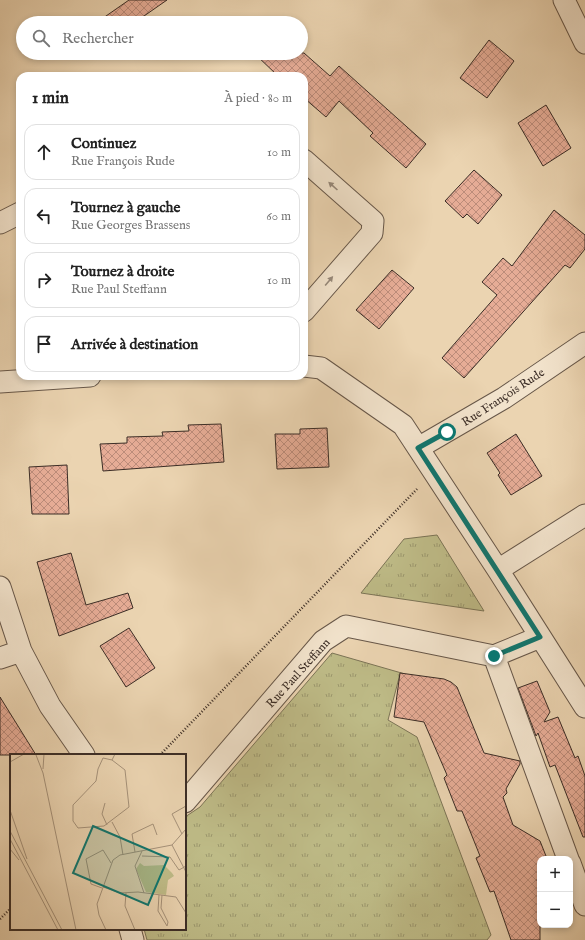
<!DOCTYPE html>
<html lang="fr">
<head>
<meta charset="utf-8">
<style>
  :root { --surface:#fff; --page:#f6f6f6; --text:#222; --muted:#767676; --line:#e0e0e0 }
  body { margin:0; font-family:"IM FELL English",serif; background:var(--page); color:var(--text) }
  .controls { position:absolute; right:12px; bottom:12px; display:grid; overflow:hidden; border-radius:8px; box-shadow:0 2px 6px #0003 }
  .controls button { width:36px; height:36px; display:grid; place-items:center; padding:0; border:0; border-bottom:1px solid var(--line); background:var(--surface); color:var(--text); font:20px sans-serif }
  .stop { position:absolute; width:12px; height:12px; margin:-9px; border:3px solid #0f766e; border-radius:50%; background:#fff }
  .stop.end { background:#0f766e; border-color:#fff; box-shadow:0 1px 4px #0008 }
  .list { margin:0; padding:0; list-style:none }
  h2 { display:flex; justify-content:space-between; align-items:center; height:52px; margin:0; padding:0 16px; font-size:17px }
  h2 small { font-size:13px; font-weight:400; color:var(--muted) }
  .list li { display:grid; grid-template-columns:26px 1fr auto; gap:12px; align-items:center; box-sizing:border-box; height:56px; margin:0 8px 8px; padding:0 8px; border:1px solid var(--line); border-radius:12px }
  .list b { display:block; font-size:15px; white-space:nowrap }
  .list p { margin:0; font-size:13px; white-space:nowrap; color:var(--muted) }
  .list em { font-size:13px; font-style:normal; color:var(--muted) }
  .icon { flex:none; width:22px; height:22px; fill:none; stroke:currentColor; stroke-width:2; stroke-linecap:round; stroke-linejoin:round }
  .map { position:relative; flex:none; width:585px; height:940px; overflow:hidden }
  .search { position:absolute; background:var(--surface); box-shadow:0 2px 6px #0003; left:16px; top:16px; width:292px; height:44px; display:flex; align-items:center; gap:10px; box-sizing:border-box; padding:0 14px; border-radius:22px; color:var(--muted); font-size:15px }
  .panel { position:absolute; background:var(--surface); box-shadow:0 2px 6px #0003; left:16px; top:72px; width:292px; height:308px; border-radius:12px }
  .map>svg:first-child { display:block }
  .grass { fill:url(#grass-tufts); stroke:#7c7456 }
  .building { fill:url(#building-cross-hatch); stroke:#3b2d26 }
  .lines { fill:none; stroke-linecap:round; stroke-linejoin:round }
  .minor-casing { stroke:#675749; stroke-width:23 }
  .path { stroke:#3b2d26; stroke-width:2.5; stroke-dasharray:1 2; stroke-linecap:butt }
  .minor { stroke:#f2e3cc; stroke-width:21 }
  .oneway { fill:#968879 }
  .route { stroke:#0f766e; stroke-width:5 }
  .labels { text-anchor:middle; stroke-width:4; stroke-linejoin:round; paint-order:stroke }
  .street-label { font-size:12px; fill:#3b2d26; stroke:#f2e3cc }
  .inset-road { fill:none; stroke:#a59179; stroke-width:1 }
  .view { fill:#0f766e; fill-opacity:0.15; stroke:#0f766e; stroke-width:2 }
  .inset-edge { fill:none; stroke:#3b2d26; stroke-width:2 }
</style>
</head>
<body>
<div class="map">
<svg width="585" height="940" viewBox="0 0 585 940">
  <defs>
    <pattern id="grass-tufts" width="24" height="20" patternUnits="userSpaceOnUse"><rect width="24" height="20" fill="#bebb87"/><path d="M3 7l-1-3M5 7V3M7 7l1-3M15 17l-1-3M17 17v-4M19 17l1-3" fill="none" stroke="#9c986e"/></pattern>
    <pattern id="building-cross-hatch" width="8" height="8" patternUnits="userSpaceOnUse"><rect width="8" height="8" fill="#e6ac96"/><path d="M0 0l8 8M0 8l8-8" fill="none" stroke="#bc8c7a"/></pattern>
  </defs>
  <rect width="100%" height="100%" fill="#ebd4b1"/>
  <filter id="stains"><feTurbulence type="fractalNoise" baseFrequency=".005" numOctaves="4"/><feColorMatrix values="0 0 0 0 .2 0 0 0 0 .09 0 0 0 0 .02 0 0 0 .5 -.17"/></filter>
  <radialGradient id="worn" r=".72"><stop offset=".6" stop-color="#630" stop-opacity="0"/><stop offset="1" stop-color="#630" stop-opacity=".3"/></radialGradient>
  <path class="grass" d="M 437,535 L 484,611 L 361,593 L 404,539 Z
    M 332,653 L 405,674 L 400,674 L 388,720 L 417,737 L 491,935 L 487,940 L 147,940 L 144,929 L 185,929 L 185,817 L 200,807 Z"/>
  <path class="building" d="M 129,0 L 167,0 L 134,23 L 96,23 Z
    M 489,40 L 514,61 L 487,98 L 460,78 Z
    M 254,53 L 304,53 L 330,76 L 339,66 L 426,144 L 406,168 L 370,136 L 373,133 L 339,101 L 326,117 L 304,98 L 304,76 L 278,76 Z
    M 546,105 L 571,148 L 543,166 L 518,123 Z
    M 474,170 L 502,195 L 478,224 L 467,214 L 463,218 L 445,201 Z
    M 554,210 L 585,235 L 585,249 L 570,268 L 565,265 L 464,378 L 442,358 L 497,295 L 482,282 L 503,258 L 512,266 Z
    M 392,270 L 414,288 L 379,329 L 356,310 Z
    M 221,424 L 224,462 L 103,471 L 100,444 L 127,443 L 127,437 L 163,436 L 162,432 L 189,431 L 188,425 Z
    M 327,428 L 329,467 L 277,469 L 275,434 L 300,434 L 300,429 Z
    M 516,434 L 542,476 L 511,495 L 498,475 L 500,473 L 487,453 Z
    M 67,465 L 69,514 L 32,514 L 29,467 Z
    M 71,553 L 86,605 L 128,593 L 133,608 L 59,636 L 37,562 Z
    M 129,628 L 155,668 L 126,687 L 100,646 Z
    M 400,673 L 444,679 L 451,682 L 457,687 L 484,753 L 520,761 L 520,764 L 506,789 L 507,793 L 503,797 L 513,825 L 540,841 L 546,856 L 545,859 L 540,859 L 540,875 L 537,880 L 540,887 L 540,940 L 511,940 L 494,891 L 490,892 L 476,858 L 480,856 L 462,811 L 457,811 L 444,778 L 447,775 L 424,722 L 394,717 Z
    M 537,681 L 550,712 L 544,722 L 558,717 L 575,758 L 578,756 L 585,776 L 585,837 L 583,837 L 555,765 L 550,767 L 538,733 L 536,736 L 518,688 Z
    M 0,697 L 36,755 L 0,755 Z"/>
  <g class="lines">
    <defs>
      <path id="minor" d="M 564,0 L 585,43
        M 304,160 L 373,221 L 372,233 L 304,311
        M 0,223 L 20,213
        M 304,366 L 321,368 L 403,425 L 498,570 L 585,707
        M 0,382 L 90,376
        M 418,448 L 504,398 L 585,343
        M 498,570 L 585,515
        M 0,587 L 21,651 L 50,706 L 84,755
        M 494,656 L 568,859
        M 0,658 L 21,651
        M 185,802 L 323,641 L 346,626 L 494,656 L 540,637
        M 570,863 L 585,905
        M 130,929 L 133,940"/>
    </defs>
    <use href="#minor" class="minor-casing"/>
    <path class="path" d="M 160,755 L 417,489
      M 0,919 L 11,908"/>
    <use href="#minor" class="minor"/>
  </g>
  <defs><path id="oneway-solid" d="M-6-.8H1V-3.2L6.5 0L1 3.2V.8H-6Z"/></defs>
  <g class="oneway">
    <use href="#oneway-solid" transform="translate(333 186) rotate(-138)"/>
    <use href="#oneway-solid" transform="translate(329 281) rotate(-50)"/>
  </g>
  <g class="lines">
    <path class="route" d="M 447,432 L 418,448 L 540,637 L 494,656"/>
  </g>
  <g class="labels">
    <g class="street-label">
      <text transform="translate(503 397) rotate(-33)" y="4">Rue François Rude</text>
      <text transform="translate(298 673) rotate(-48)" y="4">Rue Paul Steffann</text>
    </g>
  </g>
  <g transform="translate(10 754)">
    <rect width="176" height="176" fill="#ebd4b1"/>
    <path d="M 130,109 L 134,112 L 154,111 L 162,119 L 164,122 L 158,126 L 156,141 L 136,138 L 126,115 Z" fill="#bebb87"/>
    <path class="inset-road" d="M 26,1 L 33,19 L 66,176M 102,6 L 115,16 L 119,53 L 94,72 L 68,74 L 63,67 L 63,51 L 86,27 L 88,15 L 93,4 L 102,6 L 105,0M 0,8 L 14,0M 33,15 L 34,0M 95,49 L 92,60 L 97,71M 0,56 L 17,105M 102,68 L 110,83 L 113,101M 0,77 L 52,176M 172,80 L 162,60 L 176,52M 0,85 L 48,176M 162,91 L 176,118M 0,95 L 9,106M 132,97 L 125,112 L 134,139M 125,98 L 122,80 L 143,70 L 147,81M 132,102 L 160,103 L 169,116 L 176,112M 93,133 L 110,139 L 128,138 L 166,143 L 176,159M 92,134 L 81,130 L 76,105 L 93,96 L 101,109M 116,139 L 115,152 L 125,176M 149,141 L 148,157 L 157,172 L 158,168 L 151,154 L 152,141M 96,176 L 89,161 L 87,150 L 103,106 L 110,101 L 162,91 L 176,75"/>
    <path class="view" d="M 83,72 L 158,104 L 138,151 L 63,119 Z"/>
    <rect width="176" height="176" class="inset-edge"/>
  </g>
  <rect width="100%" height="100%" filter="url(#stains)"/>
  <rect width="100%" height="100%" fill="url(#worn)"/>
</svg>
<div class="controls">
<button>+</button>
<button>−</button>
</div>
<div class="stop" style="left:447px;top:432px"></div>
<div class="stop end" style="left:494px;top:656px"></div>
<div class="search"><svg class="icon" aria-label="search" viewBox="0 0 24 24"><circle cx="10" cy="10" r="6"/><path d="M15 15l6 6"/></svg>Rechercher</div>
<section class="panel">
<h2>1 min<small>À pied · 80 m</small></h2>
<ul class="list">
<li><svg class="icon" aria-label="ahead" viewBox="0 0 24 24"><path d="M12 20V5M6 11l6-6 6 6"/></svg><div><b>Continuez</b><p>Rue François Rude</p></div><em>10 m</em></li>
<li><svg class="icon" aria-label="left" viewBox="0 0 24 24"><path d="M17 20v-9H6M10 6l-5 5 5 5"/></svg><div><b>Tournez à gauche</b><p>Rue Georges Brassens</p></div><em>60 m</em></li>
<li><svg class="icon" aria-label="right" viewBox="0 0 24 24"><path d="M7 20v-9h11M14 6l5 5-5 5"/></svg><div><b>Tournez à droite</b><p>Rue Paul Steffann</p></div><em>10 m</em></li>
<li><svg class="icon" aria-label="arrive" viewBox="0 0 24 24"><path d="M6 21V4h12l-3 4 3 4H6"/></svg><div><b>Arrivée à destination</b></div></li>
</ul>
</section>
</div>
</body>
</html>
